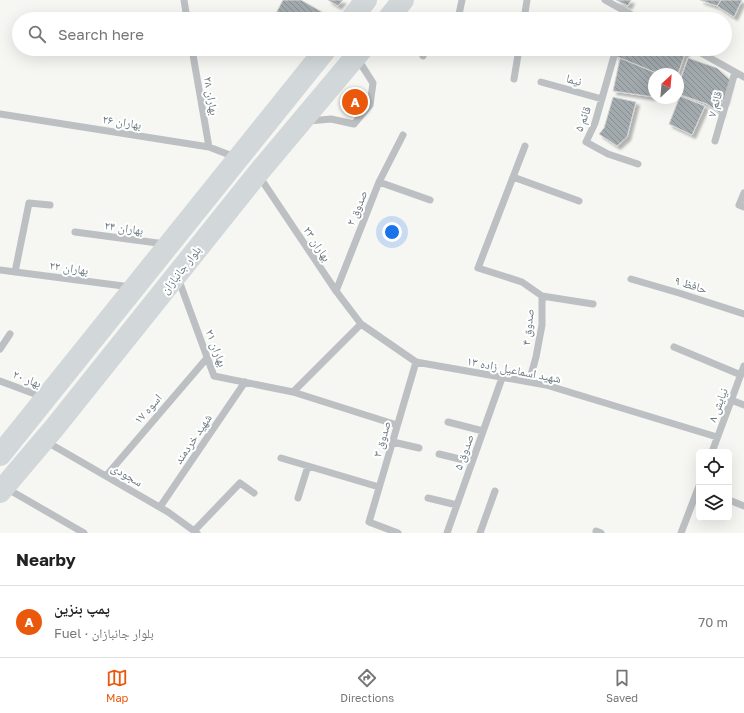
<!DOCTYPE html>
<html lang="en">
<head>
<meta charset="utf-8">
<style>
  :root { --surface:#fff; --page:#f6f6f6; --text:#222; --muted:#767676; --line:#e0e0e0; --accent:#ea580c }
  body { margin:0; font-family:"Golos Text","Noto Naskh Arabic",sans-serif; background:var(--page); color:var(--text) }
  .controls { position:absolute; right:12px; bottom:12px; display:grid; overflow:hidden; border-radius:6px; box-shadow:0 4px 16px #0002 }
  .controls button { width:36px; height:36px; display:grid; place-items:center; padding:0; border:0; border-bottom:1px solid var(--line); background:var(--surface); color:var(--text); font:20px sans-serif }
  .compass { position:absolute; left:648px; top:68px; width:36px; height:36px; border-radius:50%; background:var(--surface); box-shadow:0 4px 16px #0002; rotate:26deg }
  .you { position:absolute; left:392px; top:232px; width:14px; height:14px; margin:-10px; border:3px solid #fff; border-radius:50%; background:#1a73e8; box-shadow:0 0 0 6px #1a73e833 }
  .badge { display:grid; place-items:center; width:26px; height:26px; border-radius:50%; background:var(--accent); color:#fff; font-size:13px; font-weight:700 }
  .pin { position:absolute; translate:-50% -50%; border:2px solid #fff; box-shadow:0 1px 4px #0006 }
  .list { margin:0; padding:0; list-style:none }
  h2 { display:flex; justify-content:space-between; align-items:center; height:52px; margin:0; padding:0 16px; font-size:17px }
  h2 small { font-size:13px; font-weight:400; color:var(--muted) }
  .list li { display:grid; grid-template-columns:26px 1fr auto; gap:12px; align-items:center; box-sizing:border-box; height:72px; padding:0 16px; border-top:1px solid var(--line) }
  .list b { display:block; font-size:15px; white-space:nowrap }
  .list p { margin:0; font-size:13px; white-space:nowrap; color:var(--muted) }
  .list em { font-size:13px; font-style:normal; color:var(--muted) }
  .icon { flex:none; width:22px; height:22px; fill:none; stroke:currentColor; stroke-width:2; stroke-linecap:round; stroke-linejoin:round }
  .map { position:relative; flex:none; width:744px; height:533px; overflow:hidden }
  .search { position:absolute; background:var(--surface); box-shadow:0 4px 16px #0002; left:12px; right:12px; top:12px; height:44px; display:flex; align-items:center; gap:10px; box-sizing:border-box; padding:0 14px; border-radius:22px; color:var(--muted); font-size:15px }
  .sheet { height:124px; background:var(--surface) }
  nav { display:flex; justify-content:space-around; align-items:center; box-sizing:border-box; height:56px; border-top:1px solid var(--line); background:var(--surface); font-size:11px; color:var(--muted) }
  nav a { display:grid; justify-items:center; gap:2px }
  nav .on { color:var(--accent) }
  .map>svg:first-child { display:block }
  .building { fill:url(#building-back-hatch); stroke:#d8d7d6; filter:url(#shadow) }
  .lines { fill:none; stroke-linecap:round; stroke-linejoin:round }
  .minor { stroke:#bcc0c2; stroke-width:7 }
  .highway { stroke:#d2d8d9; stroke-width:22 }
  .labels { text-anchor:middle; stroke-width:4; stroke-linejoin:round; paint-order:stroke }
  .street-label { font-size:12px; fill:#697980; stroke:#fff }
</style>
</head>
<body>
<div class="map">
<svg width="744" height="533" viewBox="0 0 744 533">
  <defs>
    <pattern id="building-back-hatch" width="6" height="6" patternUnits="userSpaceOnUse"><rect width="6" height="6" fill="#a2aaae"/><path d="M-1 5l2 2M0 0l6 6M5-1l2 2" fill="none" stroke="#888f93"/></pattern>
    <filter id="shadow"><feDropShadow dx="3.5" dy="3.5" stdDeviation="1" flood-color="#0004"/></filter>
  </defs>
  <rect width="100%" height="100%" fill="#f6f6f3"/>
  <path class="building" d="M 283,0 L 301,0 L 329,16 L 326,19 L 282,19 L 275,15 Z
    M 328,0 L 343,0 L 338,6 Z
    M 616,0 L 631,0 L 628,6 Z
    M 700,0 L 721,0 L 717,6 Z
    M 721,0 L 742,0 L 734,17 L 717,6 Z
    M 617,49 L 683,49 L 686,51 L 678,74 L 659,74 L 615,56 Z
    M 620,58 L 659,74 L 654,74 L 654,97 L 613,91 Z
    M 688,58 L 717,68 L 730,80 L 725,102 L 723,99 L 721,114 L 707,104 L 678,94 L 678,86 Z
    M 680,96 L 705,106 L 692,135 L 669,124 Z
    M 613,97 L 636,102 L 627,137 L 617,146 L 599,134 L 604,128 Z"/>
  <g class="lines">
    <path class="minor" d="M 184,0 L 187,19
      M 605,0 L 639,19
      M 395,15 L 408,19
      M 458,19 L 462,0
      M 524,19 L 527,0
      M 192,49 L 209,147
      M 616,49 L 595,123 L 586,142 L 608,154 L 638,164
      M 694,49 L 744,77
      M 423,56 L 425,49
      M 514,79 L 519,49
      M 541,82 L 602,99
      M 0,114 L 209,147 L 235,157
      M 309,121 L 331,119 L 354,124 L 370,105 L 373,83 L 357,58
      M 715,141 L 735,72
      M 525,146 L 478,268 L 522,282 L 542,296 L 542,325 L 536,357 L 529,382
      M 259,176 L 336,291 L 361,324 L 416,362 L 546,385 L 717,437
      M 513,177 L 579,201
      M 379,182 L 430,200
      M 744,193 L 739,205 L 744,207
      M 75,232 L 165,244
      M 0,270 L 131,287
      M 15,272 L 29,203 L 50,205
      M 178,278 L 214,376 L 293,392 L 397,425
      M 631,279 L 679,293 L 744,314
      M 336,291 L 379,182 L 403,135
      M 542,296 L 593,304
      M 674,347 L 741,375
      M 0,349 L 10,334
      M 0,381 L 43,397
      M 293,392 L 361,324
      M 731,400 L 744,405
      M 448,422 L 483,431
      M 47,442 L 168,512 L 197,533
      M 393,442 L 419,448
      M 712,452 L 744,366
      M 439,454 L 472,462
      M 281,458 L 379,487
      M 106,476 L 207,358
      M 6,488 L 84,533
      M 298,498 L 308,466
      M 428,498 L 457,505
      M 729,500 L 744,506
      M 160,507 L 245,382
      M 194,531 L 240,483 L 254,493
      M 596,531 L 601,533
      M 398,533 L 369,522 L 416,362
      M 447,533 L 502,378
      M 480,533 L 495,491
      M 681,533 L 699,486"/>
    <path class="highway" d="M 351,19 L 366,0
      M 388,19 L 403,0
      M 0,455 L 326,49
      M 0,492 L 55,427 L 258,173 L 362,49"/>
  </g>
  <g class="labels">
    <g class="street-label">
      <text transform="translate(574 80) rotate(15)" y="4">نیما</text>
      <text transform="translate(211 96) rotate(80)" y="4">بهاران ۲۸</text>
      <text transform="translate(715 104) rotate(-74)" y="4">قائم ۷</text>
      <text transform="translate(583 119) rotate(-69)" y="4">قائم ۵</text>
      <text transform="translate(122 122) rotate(9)" y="4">بهاران ۲۶</text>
      <text transform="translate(357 208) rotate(-68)" y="4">صدوق ۲</text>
      <text transform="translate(124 228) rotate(8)" y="4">بهاران ۲۴</text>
      <text transform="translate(317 244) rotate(57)" y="4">بهاران ۲۳</text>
      <text transform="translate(69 268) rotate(8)" y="4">بهاران ۲۲</text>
      <text transform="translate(181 270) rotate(-52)" y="4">بلوار جانبازان</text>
      <text transform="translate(691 285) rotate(17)" y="4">حافظ ۹</text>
      <text transform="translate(528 327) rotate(-84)" y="4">صدوق ۴</text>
      <text transform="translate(216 348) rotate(69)" y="4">بهاران ۲۱</text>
      <text transform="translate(514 370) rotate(11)" y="4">شهید اسماعیل زاده ۱۳</text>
      <text transform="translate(27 379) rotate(21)" y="4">بهار ۲۰</text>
      <text transform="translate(718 405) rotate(-69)" y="4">نیایش ۸</text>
      <text transform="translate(148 409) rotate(-49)" y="4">اسوه ۱۷</text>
      <text transform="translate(193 439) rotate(-56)" y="4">شهید خردمند</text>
      <text transform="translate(382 439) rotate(-74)" y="4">صدوق ۳</text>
      <text transform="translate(464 452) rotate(-70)" y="4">صدوق ۵</text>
      <text transform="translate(127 475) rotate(30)" y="4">سجودی</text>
    </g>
  </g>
</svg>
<div class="controls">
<button><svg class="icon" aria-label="locate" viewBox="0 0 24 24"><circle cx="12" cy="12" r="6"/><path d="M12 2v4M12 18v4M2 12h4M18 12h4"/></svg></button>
<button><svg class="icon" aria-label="layers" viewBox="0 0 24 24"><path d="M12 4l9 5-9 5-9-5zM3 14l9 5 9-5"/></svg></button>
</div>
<svg class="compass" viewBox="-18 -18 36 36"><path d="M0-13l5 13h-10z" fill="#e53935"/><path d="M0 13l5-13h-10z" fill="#767676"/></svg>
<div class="you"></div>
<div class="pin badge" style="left:355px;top:102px">A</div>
<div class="search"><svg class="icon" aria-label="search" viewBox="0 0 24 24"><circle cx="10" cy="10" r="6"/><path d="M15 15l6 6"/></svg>Search here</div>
</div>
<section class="sheet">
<h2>Nearby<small></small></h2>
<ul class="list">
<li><span class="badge">A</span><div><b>پمپ بنزین</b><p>Fuel · بلوار جانبازان</p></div><em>70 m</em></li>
</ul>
</section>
<nav>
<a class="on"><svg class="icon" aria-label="map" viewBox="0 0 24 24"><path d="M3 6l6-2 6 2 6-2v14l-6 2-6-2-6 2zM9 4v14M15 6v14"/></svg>Map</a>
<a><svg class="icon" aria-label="directions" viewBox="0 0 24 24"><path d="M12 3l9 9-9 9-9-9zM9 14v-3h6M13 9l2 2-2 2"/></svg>Directions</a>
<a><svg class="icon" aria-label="saved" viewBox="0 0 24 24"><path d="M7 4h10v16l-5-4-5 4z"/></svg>Saved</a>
</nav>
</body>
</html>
